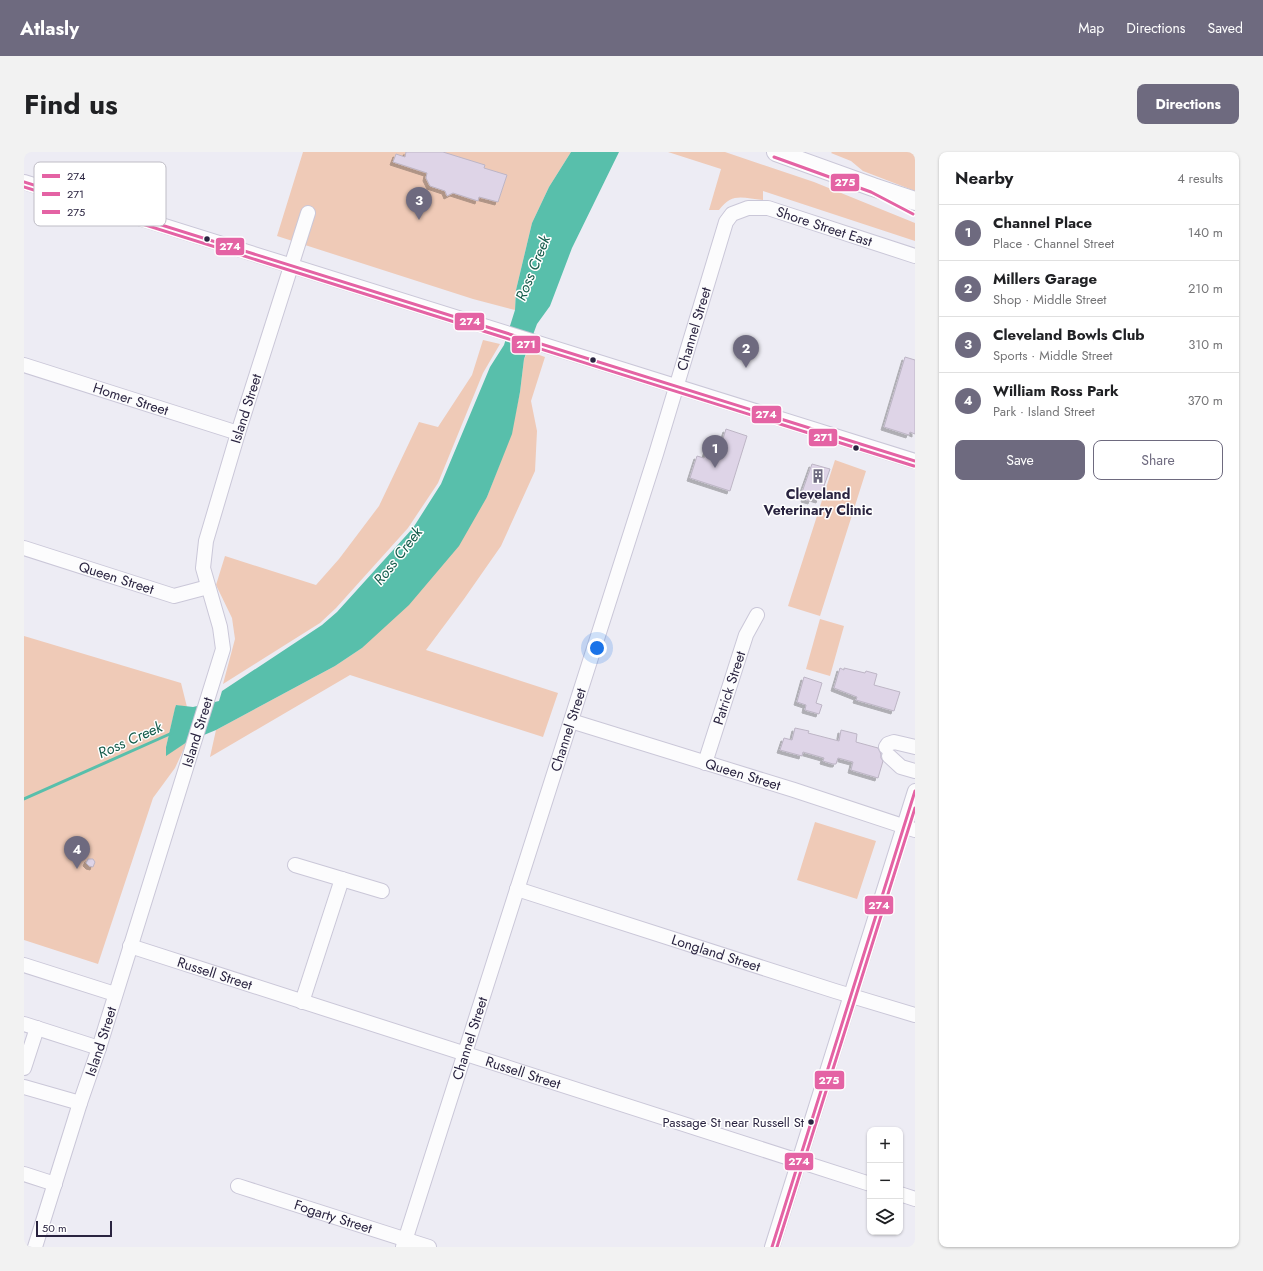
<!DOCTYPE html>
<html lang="en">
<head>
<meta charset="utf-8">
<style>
  :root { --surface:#fff; --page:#f2f2f2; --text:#202124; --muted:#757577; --line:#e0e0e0; --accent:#6e6a7f }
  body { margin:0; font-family:Jost,sans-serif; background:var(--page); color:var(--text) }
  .controls { position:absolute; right:12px; bottom:12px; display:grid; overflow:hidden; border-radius:8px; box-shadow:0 1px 3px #0004 }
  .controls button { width:36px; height:36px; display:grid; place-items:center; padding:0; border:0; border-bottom:1px solid var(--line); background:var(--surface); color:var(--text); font:20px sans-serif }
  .scale { position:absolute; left:12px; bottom:10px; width:76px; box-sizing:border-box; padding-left:4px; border:2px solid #2a2440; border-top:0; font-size:11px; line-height:14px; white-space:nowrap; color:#2a2440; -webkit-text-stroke:3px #fff; paint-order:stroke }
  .you { position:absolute; left:573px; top:496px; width:14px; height:14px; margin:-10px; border:3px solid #fff; border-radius:50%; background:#1a73e8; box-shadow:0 0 0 6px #1a73e833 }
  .badge { display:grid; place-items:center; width:26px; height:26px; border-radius:50%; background:var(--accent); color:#fff; font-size:13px; font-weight:700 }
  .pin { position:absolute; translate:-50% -33px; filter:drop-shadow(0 1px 2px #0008) }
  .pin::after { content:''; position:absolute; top:21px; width:14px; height:12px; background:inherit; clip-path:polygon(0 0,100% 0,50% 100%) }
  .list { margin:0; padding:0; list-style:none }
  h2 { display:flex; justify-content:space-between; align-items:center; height:52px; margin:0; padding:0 16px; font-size:17px }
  h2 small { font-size:13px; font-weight:400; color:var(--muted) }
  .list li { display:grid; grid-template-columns:26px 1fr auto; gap:12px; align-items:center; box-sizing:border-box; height:56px; padding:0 16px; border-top:1px solid var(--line) }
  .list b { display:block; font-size:15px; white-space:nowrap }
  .list p { margin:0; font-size:13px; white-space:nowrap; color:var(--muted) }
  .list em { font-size:13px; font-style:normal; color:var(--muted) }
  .actions { display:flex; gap:8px; padding:12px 16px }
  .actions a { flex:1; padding:9px 0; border:1px solid var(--accent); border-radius:8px; text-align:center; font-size:14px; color:var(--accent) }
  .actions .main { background:var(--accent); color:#fff }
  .icon { flex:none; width:22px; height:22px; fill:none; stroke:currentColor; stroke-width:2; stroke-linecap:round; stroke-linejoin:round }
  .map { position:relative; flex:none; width:891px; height:1095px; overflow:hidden; border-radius:8px }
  header { display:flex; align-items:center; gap:24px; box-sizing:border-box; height:56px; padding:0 20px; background:var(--accent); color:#fff }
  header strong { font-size:19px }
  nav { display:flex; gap:22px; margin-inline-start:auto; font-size:14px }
  .intro { display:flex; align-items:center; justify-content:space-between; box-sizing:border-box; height:96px; padding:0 24px }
  h1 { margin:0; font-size:28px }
  .button { padding:10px 18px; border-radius:8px; background:var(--accent); color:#fff; font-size:14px; font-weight:700 }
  main { display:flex; gap:24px; padding:0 24px }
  aside { flex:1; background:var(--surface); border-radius:8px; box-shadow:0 1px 3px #0004 }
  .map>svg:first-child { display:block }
  .green { fill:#efcab7 }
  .water { fill:#58bfab }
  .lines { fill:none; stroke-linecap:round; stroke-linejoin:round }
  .stream { stroke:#58bfab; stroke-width:3 }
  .building { fill:#ded4e7; stroke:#bdb5c5; filter:url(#shadow) }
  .minor-casing { stroke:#cac7d8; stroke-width:16 }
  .major-casing { stroke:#cac7d8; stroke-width:20 }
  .minor { stroke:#fcfcfd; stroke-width:14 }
  .major { stroke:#fcfcfd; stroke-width:18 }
  .bus-1-casing { stroke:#fff; stroke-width:6 }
  .bus-2-casing { stroke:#fff; stroke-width:6 }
  .bus-3-casing { stroke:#fff; stroke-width:6 }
  .bus-1 { stroke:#e463a4; stroke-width:3 }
  .bus-2 { stroke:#e463a4; stroke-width:3 }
  .bus-3 { stroke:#e463a4; stroke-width:3 }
  .bus-dot { fill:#2a2440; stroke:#fff; stroke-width:1.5 }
  .labels { text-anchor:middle; stroke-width:3; stroke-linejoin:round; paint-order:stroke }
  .bus-label { font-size:13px; fill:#2a2440; stroke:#fff; text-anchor:end }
  .street-label { font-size:14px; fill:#2a2440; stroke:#fff }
  .poi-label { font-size:14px; font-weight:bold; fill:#2a2440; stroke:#fff }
  .water-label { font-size:15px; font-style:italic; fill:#165d4c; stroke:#fff }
  .key { fill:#fff; stroke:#bfbdc6; stroke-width:1 }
  .key-label { font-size:11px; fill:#2a2440 }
  .line-badge { stroke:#fff; stroke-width:1.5 }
  .badge-label { font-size:11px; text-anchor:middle; font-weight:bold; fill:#fff }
</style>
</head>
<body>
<header>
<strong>Atlasly</strong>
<nav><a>Map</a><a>Directions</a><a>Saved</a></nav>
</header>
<div class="intro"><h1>Find us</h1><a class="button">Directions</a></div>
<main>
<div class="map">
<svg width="891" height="1095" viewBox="0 0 891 1095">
  <defs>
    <filter id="shadow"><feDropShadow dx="-3" dy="3" stdDeviation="0" flood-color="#0004"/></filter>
  </defs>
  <rect width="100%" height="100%" fill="#edecf4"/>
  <path class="green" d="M 279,0 L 547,0 L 525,35 L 508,71 L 492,138 L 491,158 L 449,147 L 253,84 Z
    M 644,0 L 701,0 L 790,30 L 891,71 L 891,89 L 739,39 L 739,48 C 719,46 708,40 695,58 L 685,58 L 697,17 Z
    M 808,0 L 891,0 L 891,39 L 839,19 L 827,9 L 807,1 Z
    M 459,188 L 476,192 L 459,221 L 414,331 L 384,376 L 312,456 L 296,471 L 199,532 L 211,487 L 208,466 L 192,433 L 201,404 L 292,433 L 315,407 L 355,354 L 395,270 L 414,275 L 448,223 Z
    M 504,199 L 521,205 L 507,249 L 513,279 L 511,319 L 477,394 L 440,447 L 402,498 L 534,541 L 519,585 L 326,523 L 186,605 L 192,578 L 311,514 L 338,496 L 463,345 L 487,282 L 496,240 L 500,207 Z
    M 811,308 L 842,319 L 796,464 L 764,454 Z
    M 796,467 L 820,474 L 806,524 L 782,517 Z
    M 0,484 L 157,531 L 163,555 L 152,553 L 142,595 L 142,603 L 163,590 L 151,616 L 129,646 L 74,812 L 0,788 Z
    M 791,670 L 852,689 L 833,747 L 773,728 Z"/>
  <path class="water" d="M 547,0 L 595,0 L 548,96 L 526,154 L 513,172 L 500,207 L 496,240 L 488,282 L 463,345 L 435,394 L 385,453 L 338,496 L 311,514 L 192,578 L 163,590 L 142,604 L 142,595 L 151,556 L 152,553 L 169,555 L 195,549 L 198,539 L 298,473 L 313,460 L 389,376 L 417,332 L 466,215 L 480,193 L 491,158 L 492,138 L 508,71 L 525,35 Z"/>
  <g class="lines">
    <path class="stream" d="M 0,647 L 148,581"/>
  </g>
  <path class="building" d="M 382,0 L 419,0 L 461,13 L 460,16 L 483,23 L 474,50 L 455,45 L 454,49 L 429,41 L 423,44 L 421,39 L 406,34 L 402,26 L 403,21 L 369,10 L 372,2 L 381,5 Z
    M 881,205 L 891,208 L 891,282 L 886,280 L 885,283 L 860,275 Z
    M 702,277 L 723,284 L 706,339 L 666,326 L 673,304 L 680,306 L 683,297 L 695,300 Z
    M 788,312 L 806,317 L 795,348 L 788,346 L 787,349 L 780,347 L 781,344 L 777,343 Z
    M 816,516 L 820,518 L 820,516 L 841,521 L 842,519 L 853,522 L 850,533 L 876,540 L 870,559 L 832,548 L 833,545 L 810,536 Z
    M 780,525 L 798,531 L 792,551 L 798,553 L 795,562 L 781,558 L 782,553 L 773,550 Z
    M 771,576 L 785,579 L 784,581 L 815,589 L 817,578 L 833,582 L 832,590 L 854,596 L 857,602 L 857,606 L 859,609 L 854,626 L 827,618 L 829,610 L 814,606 L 812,612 L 809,612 L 799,609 L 800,606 L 779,600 L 778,604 L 756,598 L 760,586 L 768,588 Z
    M 64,707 L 69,707 L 71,710 L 69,715 L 65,714 L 62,711 Z"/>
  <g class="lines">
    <defs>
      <g id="minor">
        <path d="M 0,30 L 891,309"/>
        <path id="s1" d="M 0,213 L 214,281"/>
        <path id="s2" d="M 0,396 L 150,444 L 184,435"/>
        <path id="s3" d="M 547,569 L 770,638 L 891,678"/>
        <path d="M 862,595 L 864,592 L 870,590 L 891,595"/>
        <path d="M 865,604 L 877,615 L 891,619"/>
        <path id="s4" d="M 681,611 L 722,483 L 733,463"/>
        <path d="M 271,713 L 358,739"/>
        <path id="s5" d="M 493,737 L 811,839 L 891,863"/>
        <path id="s6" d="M 106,794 L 846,1032"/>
        <path d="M 0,813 L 91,842"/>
        <path d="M 278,850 L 318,727"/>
        <path d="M 0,872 L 75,896"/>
        <path d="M 0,916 L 13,876"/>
        <path d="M 0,935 L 56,951"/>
        <path d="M 0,1022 L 31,1032"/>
        <path id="s7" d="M 214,1034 L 405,1095"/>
        <path d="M 876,1042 L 891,1047"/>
        <path id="s8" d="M 11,1095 L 56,951 L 75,896 L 199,497 L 196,475 L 179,416 L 182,389 L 214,281 L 284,61"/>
        <path id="s9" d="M 379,1095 L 632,302 L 702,70 L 708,62 L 724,56 L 744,56 L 891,104"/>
        <path d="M 748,1095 L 891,639"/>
      </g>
      <path id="major" d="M 752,0 L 849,35 L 891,49"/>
    </defs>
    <use href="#minor" class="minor-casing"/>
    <use href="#major" class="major-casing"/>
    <use href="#minor" class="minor"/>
    <use href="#major" class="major"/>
    <defs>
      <path id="bus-1" d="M 0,30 L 891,309
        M 748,1095 L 891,639"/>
      <path id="bus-2" d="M 0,35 L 890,314"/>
      <path id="bus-3" d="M 750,5 L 847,40 L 889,62
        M 753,1095 L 891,656"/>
    </defs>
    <use href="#bus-1" class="bus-1-casing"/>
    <use href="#bus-2" class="bus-2-casing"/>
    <use href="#bus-3" class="bus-3-casing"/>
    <use href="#bus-1" class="bus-1"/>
    <use href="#bus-2" class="bus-2"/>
    <use href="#bus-3" class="bus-3"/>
  </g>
  <defs>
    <symbol id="building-bare" viewBox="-9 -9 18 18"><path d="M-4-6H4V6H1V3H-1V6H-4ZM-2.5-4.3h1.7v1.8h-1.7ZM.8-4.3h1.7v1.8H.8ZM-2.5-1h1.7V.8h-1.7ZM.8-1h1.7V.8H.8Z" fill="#6e6a7f" stroke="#fff" stroke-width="2.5" paint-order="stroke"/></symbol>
  </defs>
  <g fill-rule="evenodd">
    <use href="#building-bare" x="784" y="314" width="20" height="20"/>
  </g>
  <g class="bus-dot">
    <circle cx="183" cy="87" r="3.5"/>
    <circle cx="569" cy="208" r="3.5"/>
    <circle cx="832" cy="296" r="3.5"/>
    <circle cx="787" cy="970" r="3.5"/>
  </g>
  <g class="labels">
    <g class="bus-label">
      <text x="780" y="975">Passage St near Russell St</text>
    </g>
    <g class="street-label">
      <text dy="5" stroke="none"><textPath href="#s9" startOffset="1181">Shore Street East</textPath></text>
      <text dy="5" stroke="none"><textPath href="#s9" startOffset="963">Channel Street</textPath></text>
      <text dy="5" stroke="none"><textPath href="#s1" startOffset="112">Homer Street</textPath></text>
      <text dy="5" stroke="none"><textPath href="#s8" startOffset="876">Island Street</textPath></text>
      <text dy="5" stroke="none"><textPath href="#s2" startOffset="97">Queen Street</textPath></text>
      <text dy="5" stroke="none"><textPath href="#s4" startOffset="79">Patrick Street</textPath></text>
      <text dy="5" stroke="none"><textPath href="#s9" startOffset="543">Channel Street</textPath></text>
      <text dy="5" stroke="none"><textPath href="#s8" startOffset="540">Island Street</textPath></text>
      <text dy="5" stroke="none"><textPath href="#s3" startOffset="180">Queen Street</textPath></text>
      <text dy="5" stroke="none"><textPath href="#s5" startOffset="209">Longland Street</textPath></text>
      <text dy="5" stroke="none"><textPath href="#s6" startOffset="89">Russell Street</textPath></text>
      <text dy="5" stroke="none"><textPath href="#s9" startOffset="219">Channel Street</textPath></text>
      <text dy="5" stroke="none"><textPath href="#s8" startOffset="216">Island Street</textPath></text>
      <text dy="5" stroke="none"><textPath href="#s6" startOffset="413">Russell Street</textPath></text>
      <text dy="5" stroke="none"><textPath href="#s7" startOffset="100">Fogarty Street</textPath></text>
    </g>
    <g class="poi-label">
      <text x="794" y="347">Cleveland<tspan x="794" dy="16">Veterinary Clinic</tspan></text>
    </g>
    <g class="water-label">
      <text transform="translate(509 116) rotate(-68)" y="5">Ross Creek</text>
      <text transform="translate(374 404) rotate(-52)" y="5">Ross Creek</text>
      <text transform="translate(106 588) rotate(-24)" y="5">Ross Creek</text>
    </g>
  </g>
  <rect x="10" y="10" width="132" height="64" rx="6" class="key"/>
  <rect x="18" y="22" width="18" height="4" fill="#e463a4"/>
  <rect x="18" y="40" width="18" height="4" fill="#e463a4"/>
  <rect x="18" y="58" width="18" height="4" fill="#e463a4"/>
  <g class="key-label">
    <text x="43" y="28">274</text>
    <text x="43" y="46">271</text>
    <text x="43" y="64">275</text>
  </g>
  <g class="line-badge">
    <rect x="806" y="21" width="30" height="19" rx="4" fill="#e463a4"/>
    <rect x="191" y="85" width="30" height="19" rx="4" fill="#e463a4"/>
    <rect x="430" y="160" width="31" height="19" rx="4" fill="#e463a4"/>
    <rect x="487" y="183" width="30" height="19" rx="4" fill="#e463a4"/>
    <rect x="727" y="253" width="31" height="19" rx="4" fill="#e463a4"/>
    <rect x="784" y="276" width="30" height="19" rx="4" fill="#e463a4"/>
    <rect x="840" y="743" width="30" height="20" rx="4" fill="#e463a4"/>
    <rect x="790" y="918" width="31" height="20" rx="4" fill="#e463a4"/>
    <rect x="760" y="1000" width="30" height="19" rx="4" fill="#e463a4"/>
  </g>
  <g class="badge-label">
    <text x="821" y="34">275</text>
    <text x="206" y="98">274</text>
    <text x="446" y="173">274</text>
    <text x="502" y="196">271</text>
    <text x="742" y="266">274</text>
    <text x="799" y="289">271</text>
    <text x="855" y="757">274</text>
    <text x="805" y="932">275</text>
    <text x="775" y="1013">274</text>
  </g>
</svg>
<div class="controls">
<button>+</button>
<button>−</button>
<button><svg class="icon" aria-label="layers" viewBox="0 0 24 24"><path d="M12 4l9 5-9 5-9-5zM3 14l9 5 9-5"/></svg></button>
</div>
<div class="scale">50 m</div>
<div class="you"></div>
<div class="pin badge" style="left:691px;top:316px">1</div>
<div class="pin badge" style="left:722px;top:216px">2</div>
<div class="pin badge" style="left:395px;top:68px">3</div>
<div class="pin badge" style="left:53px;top:717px">4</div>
</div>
<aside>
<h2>Nearby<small>4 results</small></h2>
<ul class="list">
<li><span class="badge">1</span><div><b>Channel Place</b><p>Place · Channel Street</p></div><em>140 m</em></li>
<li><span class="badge">2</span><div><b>Millers Garage</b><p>Shop · Middle Street</p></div><em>210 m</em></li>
<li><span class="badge">3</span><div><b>Cleveland Bowls Club</b><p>Sports · Middle Street</p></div><em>310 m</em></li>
<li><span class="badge">4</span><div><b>William Ross Park</b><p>Park · Island Street</p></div><em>370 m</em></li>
</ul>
<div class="actions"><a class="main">Save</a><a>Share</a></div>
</aside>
</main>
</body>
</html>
